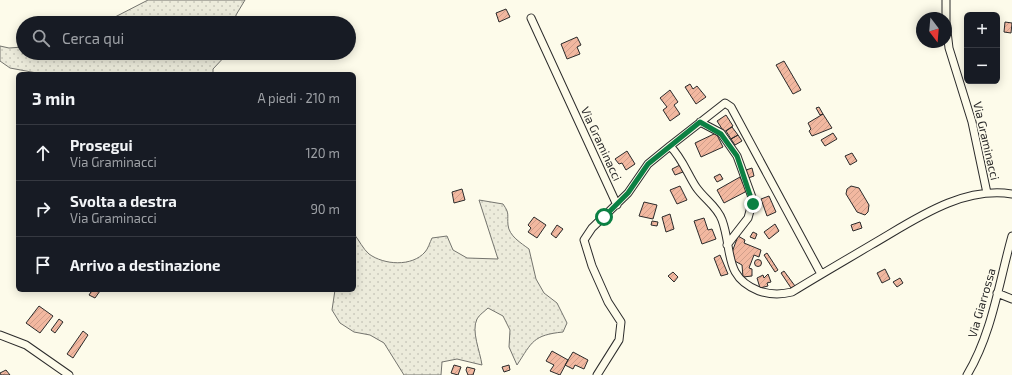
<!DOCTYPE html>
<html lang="it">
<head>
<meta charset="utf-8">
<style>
  :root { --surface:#171b24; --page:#20242c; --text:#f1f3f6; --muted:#9ea1a6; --line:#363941 }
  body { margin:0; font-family:"Exo 2",sans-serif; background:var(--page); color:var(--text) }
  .controls { position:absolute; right:12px; top:12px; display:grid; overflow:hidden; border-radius:6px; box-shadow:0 2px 10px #0003 }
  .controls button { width:36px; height:36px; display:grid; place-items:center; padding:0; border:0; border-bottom:1px solid var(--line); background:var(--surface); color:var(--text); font:20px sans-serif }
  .compass { position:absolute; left:916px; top:12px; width:36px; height:36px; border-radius:50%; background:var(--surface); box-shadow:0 2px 10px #0003; rotate:164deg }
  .stop { position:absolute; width:12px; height:12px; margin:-9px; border:3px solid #0b8043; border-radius:50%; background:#fff }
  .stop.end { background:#0b8043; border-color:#fff; box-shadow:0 1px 4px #0008 }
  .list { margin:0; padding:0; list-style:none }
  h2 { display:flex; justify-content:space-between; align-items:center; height:52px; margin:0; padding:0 16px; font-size:17px }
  h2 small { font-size:13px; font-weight:400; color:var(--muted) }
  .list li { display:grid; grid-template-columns:26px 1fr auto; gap:12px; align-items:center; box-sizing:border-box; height:56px; padding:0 16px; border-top:1px solid var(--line) }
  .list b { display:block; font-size:15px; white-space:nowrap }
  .list p { margin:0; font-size:13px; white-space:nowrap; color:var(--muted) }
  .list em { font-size:13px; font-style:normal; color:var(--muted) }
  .icon { flex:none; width:22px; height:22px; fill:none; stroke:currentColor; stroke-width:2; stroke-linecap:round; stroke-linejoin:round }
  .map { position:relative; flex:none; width:1012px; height:375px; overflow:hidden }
  .search { position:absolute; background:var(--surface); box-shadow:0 2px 10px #0003; left:16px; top:16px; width:340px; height:44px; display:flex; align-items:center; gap:10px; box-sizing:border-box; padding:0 14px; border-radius:22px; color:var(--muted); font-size:15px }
  .panel { position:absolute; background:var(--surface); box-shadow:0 2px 10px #0003; left:16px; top:72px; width:340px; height:220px; border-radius:6px }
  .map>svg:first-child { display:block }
  .grass { fill:url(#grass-dots); stroke:#74746e }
  .building { fill:url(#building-hatch); stroke:#2b2b2b }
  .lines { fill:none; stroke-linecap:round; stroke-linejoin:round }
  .minor-casing { stroke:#2b2b2b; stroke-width:9 }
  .minor { stroke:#fdfbea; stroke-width:7 }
  .route { stroke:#0b8043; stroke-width:5 }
  .labels { text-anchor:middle; stroke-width:3; stroke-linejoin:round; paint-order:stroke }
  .street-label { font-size:12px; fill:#2b2b2b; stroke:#fdfbea }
</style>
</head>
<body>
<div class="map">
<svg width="1012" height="375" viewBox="0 0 1012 375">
  <defs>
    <pattern id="grass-dots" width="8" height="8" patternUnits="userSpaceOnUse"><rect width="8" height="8" fill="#ecebdb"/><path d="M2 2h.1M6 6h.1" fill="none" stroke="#cbcabc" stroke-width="1.8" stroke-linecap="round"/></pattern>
    <pattern id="building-hatch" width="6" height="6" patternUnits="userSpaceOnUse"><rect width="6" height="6" fill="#f2b8a0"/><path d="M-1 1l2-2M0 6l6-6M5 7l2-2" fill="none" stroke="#d09e8a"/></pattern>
  </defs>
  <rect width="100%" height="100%" fill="#fdfbea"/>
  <path class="grass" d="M 148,0 L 245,0 L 236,15 L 235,23 L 112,23 L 115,17 Z
    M 0,46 L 9,48 L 23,47 L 23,53 L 58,53 L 89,56 L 93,53 L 228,53 L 213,69 L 213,74 L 42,74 L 10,68 L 0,61 Z
    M 479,200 L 503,204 C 510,214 507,214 508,225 C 509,236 521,243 529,249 L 536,279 L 544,293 L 557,303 L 567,323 L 563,332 C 533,335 532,342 517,365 L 509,347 L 510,330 L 503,316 L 488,308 C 485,311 479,315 477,319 C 471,331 480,351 482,365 L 457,359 L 442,362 L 441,375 L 404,375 L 384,343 L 370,335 L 354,332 L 340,323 L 332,310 L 335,290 L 354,290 L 354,234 C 359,240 363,249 369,254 C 384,265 412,267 425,252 C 428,249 430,242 432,238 L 447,236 L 453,250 L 467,258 L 498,259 Z"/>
  <path class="building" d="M 506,9 L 510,17 L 499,22 L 496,13 Z
    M 1005,22 L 1012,23 L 1011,33 L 1004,32 Z
    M 577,37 L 581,45 L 577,47 L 580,54 L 567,59 L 561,44 Z
    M 784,61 L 801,90 L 793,94 L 776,65 Z
    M 690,84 L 693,89 L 697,86 L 706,97 L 696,104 L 685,87 Z
    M 670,90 L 678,102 L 674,105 L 680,114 L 670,121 L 663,110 L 667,107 L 660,98 Z
    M 819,107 L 823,114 L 820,115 L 816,108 Z
    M 823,114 L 832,128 L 812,136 L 809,131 L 811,129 L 808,123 Z
    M 726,115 L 733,126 L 724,132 L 717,121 Z
    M 732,127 L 738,135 L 731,139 L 726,131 Z
    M 716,133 L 723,147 L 701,157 L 695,143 Z
    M 833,133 L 837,139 L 825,146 L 821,140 Z
    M 738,135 L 742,141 L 735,145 L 731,139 Z
    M 627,151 L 635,164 L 626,170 L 622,163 L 619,164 L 615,159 Z
    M 852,153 L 857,161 L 850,165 L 845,156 Z
    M 680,165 L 683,172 L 675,175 L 672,169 Z
    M 752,168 L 754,176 L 748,178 L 746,170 Z
    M 720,174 L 723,179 L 717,182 L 714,177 Z
    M 740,177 L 747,191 L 724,203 L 717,190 Z
    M 680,186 L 687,200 L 677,204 L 670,190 Z
    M 851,186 L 859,188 L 869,205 L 868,212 L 865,215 L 857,212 L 846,194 L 847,189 Z
    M 462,189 L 465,200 L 454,203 L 452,192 Z
    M 769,196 L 776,212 L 767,216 L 761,199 Z
    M 644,202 L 657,205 L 653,219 L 639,216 Z
    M 670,214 L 674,229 L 666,232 L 662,217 Z
    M 534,217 L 546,225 L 537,238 L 528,232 L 531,228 L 528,225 Z
    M 704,218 L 708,230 L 712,229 L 716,239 L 702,244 L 694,221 Z
    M 652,221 L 658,222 L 657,226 L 651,225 Z
    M 860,222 L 862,228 L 853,231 L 851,225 Z
    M 775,224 L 779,231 L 769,239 L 764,232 Z
    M 557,225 L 563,229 L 556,238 L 551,234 Z
    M 753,232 L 757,234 L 755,239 L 750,237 Z
    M 738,236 L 745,240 L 744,243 L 761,250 L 759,257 L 754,255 L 749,268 L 752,269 L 752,276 L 743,277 L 742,265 L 733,260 L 734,256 L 731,255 Z
    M 767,253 L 778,270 L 775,272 L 764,255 Z
    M 720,255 L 728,274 L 721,276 L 714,258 Z
    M754.5 263a3.5 3.5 0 1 1 7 0a3.5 3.5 0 1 1-7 0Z
    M 885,269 L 890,279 L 882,283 L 877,273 Z
    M 784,271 L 795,286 L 791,288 L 781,273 Z
    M 673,272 L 678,277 L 674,282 L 668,276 Z
    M 768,274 L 771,282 L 767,283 L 768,286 L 760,288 L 757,278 L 763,275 L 764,278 Z
    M 900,278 L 903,283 L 897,287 L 893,282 Z
    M 90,290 L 100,291 L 95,298 L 89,295 L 91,292 Z
    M 39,306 L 53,316 L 40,333 L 26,323 Z
    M 59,319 L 63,322 L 55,333 L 51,330 Z
    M 83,331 L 88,335 L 73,358 L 67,354 Z
    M 552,351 L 568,360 L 560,375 L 550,371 L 554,365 L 546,361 Z
    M 573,352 L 588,360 L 584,369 L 575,365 L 573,369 L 565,365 Z
    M 454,365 L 461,367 L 458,375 L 451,373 Z
    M 509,365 L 510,370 L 504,372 L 502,367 Z
    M 467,367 L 475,369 L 473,375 L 468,375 L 466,370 Z
    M 6,370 L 10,375 L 1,375 L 0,373 Z"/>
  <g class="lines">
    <defs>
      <path id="minor" d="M 946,0 L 946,23 L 949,48 L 972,122 L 987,193
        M 531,18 L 617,205
        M 700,122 L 721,133 L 737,156 L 753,200 L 748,218 L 727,245
        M 670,146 L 725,103 L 731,107 L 821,274
        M 997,293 L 1012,299
        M 0,335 L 26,345 L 69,375
        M 597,375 L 619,340 L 621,322 L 608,302 L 592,266 L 584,240 L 592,228 L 628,193 L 648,164 L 670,146 C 682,158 687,173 696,187 C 704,199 717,206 722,220 C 733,250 723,277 759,291 C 771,295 780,295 792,292 C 818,276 844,261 871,245 C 913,221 960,186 1012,194
        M 967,375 C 992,334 999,282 1012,236"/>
    </defs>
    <use href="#minor" class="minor-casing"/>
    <use href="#minor" class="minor"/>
  </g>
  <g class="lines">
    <path class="route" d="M 604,217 L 628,193 L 648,164 L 700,122 L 721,134 L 737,156 L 753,204"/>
  </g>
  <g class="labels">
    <g class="street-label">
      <text transform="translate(986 141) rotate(77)" y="4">Via Graminacci</text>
      <text transform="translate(601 144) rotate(65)" y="4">Via Graminacci</text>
      <text transform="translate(982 303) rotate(-74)" y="4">Via Giarrossa</text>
    </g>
  </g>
</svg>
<div class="controls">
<button>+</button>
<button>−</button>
</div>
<svg class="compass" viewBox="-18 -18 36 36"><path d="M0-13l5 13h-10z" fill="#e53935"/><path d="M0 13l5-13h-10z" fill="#9ea1a6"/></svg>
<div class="stop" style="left:604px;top:217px"></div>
<div class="stop end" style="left:753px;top:204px"></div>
<div class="search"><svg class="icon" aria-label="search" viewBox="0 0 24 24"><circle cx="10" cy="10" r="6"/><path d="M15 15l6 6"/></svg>Cerca qui</div>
<section class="panel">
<h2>3 min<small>A piedi · 210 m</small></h2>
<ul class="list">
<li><svg class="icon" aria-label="ahead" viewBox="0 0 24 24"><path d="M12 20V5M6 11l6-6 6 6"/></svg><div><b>Prosegui</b><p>Via Graminacci</p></div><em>120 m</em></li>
<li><svg class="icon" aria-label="right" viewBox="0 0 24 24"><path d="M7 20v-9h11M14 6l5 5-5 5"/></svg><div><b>Svolta a destra</b><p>Via Graminacci</p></div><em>90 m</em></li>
<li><svg class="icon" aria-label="arrive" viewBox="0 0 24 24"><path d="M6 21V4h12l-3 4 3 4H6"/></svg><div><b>Arrivo a destinazione</b></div></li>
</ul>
</section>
</div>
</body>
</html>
